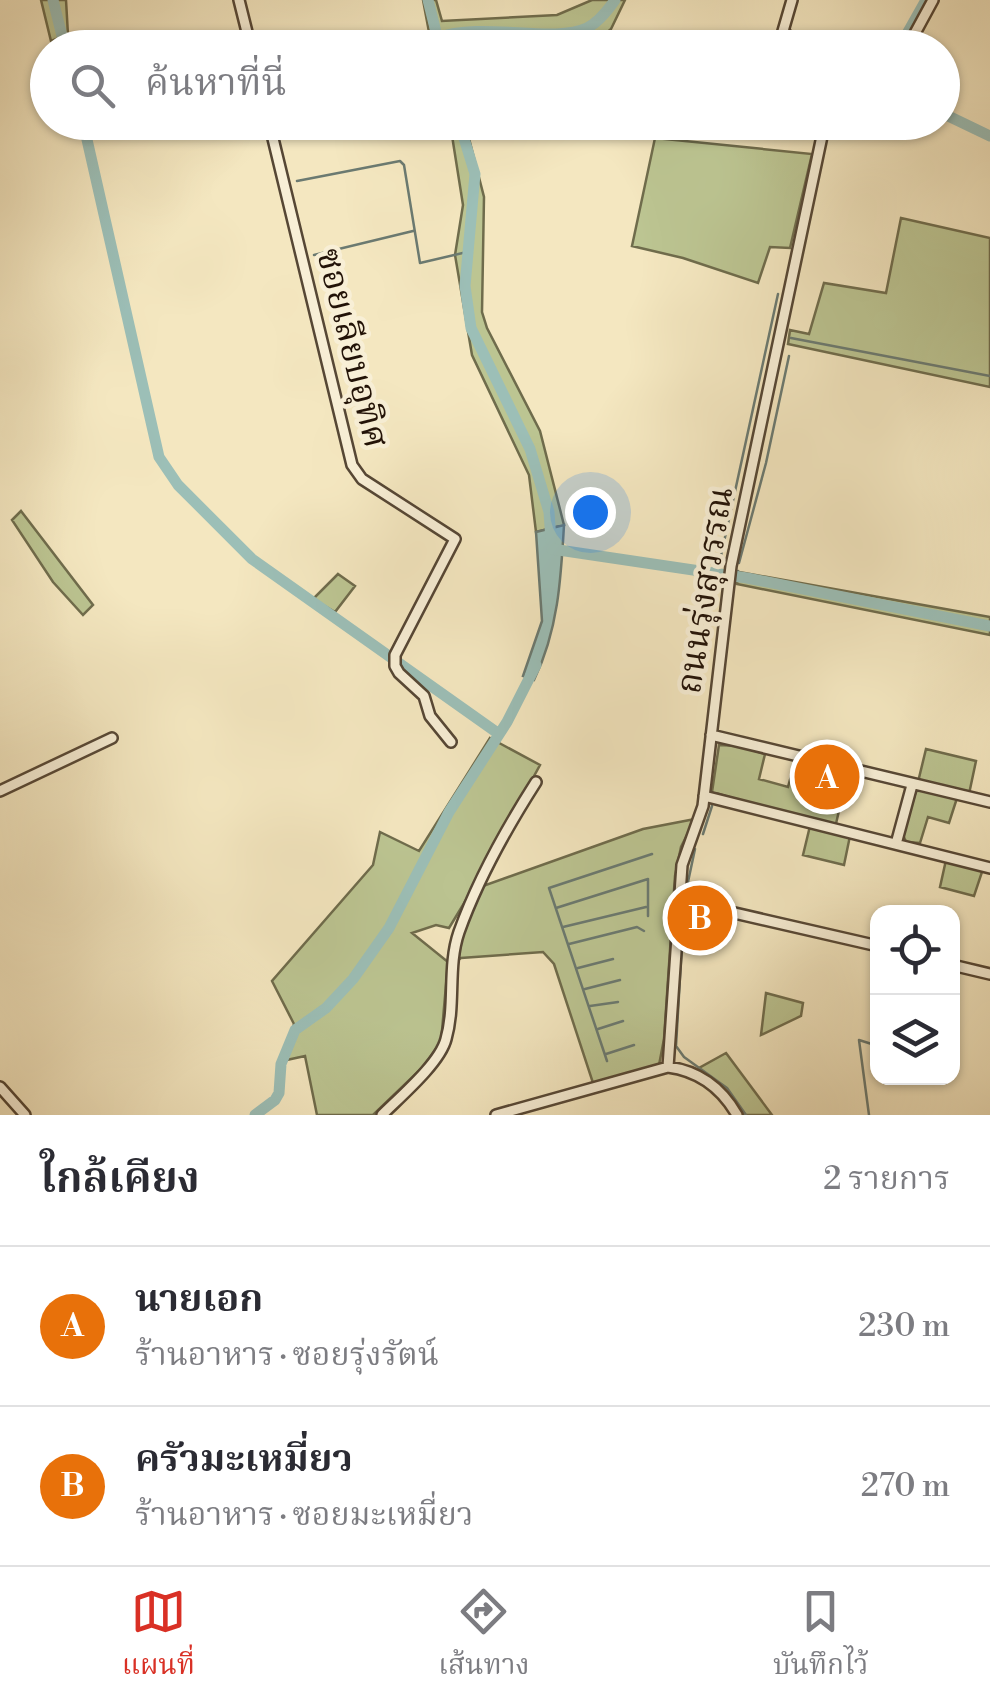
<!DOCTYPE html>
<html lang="th">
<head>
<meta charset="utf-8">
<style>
  :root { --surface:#fff; --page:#f7f7f7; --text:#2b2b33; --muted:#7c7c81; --line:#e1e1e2; --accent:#d93025 }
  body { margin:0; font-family:"Libre Bodoni","Noto Serif Thai",serif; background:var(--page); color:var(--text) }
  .controls { position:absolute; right:30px; bottom:30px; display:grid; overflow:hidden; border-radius:20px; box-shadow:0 2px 8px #0004 }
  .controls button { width:90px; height:90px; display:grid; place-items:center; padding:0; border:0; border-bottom:2px solid var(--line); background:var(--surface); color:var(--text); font:50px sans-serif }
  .you { position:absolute; left:590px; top:512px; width:35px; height:35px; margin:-25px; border:8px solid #fff; border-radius:50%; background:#1a73e8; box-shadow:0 0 0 15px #1a73e833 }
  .badge { display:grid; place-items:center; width:65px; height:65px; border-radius:50%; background:var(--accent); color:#fff; font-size:32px; font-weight:700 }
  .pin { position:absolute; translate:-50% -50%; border:5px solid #fff; box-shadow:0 2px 10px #0006 }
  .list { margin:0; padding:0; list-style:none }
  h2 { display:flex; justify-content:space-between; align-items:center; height:130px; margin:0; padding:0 40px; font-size:42px }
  h2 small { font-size:32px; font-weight:400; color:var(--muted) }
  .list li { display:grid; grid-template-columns:65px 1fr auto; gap:30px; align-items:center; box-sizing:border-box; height:160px; padding:0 40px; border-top:2px solid var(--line) }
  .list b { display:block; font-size:38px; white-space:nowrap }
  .list p { margin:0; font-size:32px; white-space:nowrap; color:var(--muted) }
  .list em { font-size:32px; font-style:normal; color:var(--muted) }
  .icon { flex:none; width:55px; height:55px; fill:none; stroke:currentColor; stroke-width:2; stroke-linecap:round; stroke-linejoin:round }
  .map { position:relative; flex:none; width:990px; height:1115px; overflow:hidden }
  .search { position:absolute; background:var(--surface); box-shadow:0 2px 8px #0004; left:30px; right:30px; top:30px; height:110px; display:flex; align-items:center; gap:25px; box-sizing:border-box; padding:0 35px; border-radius:55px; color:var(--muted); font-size:38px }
  .sheet { height:450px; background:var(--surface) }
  nav { display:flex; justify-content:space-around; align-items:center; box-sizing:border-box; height:140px; border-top:2px solid var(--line); background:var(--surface); font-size:28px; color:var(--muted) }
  nav a { display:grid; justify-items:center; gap:5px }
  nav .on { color:var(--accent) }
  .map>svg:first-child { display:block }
  .green { fill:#bcc592; stroke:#6f6c4c; stroke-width:2.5 }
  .water { fill:#9cbfb7; stroke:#6b7a71; stroke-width:2.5 }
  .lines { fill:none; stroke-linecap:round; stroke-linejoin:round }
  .stream { stroke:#6b7a71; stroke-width:2.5 }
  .canal { stroke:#9cbfb7; stroke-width:11 }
  .street-casing { stroke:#564735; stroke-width:14 }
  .street { stroke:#f8efd6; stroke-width:9 }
  .labels { text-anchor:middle; stroke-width:9; stroke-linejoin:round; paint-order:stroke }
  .street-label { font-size:35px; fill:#221207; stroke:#f8efd6 }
</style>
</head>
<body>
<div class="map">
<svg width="990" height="1115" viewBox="0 0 990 1115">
  <rect width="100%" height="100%" fill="#f4e7c0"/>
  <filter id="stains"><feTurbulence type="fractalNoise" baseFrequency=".002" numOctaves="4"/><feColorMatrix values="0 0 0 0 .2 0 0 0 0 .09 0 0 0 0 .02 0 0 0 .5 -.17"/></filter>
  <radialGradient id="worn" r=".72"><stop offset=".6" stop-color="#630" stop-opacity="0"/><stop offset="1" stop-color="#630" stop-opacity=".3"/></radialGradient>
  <path class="green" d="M 41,0 L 66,0 L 68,35 L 51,41 Z
    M 423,0 L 436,0 L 442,21 L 557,15 L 592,0 L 625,0 L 611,29 L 590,47 L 516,47 L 465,40 L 448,45 L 448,47 L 432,48 Z
    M 450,123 L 465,123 L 484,197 L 482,312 L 487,328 L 540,431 L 564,525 L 536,532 L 529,475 L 472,355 L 455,255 L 463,205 Z
    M 655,138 L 812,154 L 790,248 L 770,247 L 758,283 L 683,258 L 632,246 Z
    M 901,218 L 990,238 L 990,387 L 788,344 L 790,330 L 809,334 L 824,283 L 886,293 Z
    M 21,511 L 93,605 L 83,615 L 53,582 L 12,520 Z
    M 739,572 L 990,617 L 990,635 L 737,584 Z
    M 338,574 L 355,586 L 335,612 L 313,599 Z
    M 490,738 L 540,765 L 472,890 L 643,829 L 695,819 L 681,847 L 675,876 L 664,1039 L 659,1065 L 593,1083 L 554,964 L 543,952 L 461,958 L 457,961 L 469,895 L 449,928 L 436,925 L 412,933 L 448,962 L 441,1042 L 424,1066 L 373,1115 L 317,1115 L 305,1056 L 282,1061 L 294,1024 L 272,981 L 373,865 L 380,832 L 419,851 Z
    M 719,745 L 739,746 L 765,754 L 759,779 L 788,787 L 795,761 L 814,765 L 806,791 L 841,802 L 835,828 L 712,792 Z
    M 926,749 L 976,761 L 969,794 L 918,782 Z
    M 928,790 L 957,798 L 949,823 L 928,817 L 920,843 L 906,842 L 903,835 L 916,791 Z
    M 810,826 L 850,836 L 844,865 L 803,855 Z
    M 946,860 L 983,869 L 974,896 L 940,887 Z
    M 766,993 L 803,1003 L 801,1016 L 761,1035 Z
    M 726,1053 L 772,1115 L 743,1115 L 729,1094 L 699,1068 Z"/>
  <path class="water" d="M 564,525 C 561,579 558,631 534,680 L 523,676 L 542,621 L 536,532 Z"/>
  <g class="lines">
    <path class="stream" d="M 297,181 L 400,161 L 404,165 L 420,263 L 467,252
      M 314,255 L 413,231
      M 791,338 L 990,376
      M 739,563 L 766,463 L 789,356
      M 717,574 L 778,294
      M 737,577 L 738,571
      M 703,834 L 712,806
      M 685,896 L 695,849
      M 556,908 L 648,879 L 648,916
      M 684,910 L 676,1046 L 684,1057 L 727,1088 L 746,1115
      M 563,927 L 646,907
      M 569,944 L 637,927 L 644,931
      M 578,968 L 613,959
      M 585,989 L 620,980
      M 590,1006 L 618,1002
      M 598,1029 L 623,1021
      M 606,1054 L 634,1045
      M 607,1061 L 549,888 L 652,854
      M 869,1115 L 859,1040 L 878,1046"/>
    <path class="canal" d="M 53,0 L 65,48
      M 428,0 L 440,48
      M 437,38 C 483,21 552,44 587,28 C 599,22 608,10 615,0
      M 899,48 L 926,0
      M 942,113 L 990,136
      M 83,122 L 159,457 L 178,485 L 252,559 L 499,734
      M 459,122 L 475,174 L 465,286 L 471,328 L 530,449 L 549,512 L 551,540
      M 552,549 L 747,578 L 990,626
      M 255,1115 L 275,1100 L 279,1093 L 281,1064 L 295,1030 L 326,1008 L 353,979 L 389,928 L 449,812 L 507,722 L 536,665"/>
    <defs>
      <path id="street" d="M 239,0 L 251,48
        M 792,0 L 783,31 L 800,48
        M 907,48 L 933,0
        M 269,122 L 352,465 L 362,479 L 455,539 L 395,655 L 395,666 L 399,673 L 424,696 L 430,716 L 451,742
        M 711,735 L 990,802
        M 0,791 L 112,738
        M 704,796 L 990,868
        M 896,844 L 912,785
        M 678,900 L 878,946
        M 952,965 L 990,974
        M 668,1067 L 682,865 L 703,806 L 731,566 L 825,122
        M 0,1087 L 25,1115
        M 382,1115 C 400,1097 440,1063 446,1039 C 456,1004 447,967 459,932 C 478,879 506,829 536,782
        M 496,1115 L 668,1067 C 699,1071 721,1087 737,1115"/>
    </defs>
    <use href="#street" class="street-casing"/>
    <use href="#street" class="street"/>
  </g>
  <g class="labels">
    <g class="street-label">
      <text transform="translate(353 348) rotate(76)" y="12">ซอยเลียบอุทิศ</text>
      <text transform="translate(704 590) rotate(-81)" y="12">ถนนรุ่งสุวรรณ</text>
    </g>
  </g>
  <rect width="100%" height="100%" filter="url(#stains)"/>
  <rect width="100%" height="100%" fill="url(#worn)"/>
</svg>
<div class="controls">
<button><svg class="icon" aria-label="locate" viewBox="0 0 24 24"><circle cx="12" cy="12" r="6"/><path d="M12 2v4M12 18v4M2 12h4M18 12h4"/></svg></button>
<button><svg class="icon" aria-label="layers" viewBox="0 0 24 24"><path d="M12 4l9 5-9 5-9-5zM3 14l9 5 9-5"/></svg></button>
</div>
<div class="you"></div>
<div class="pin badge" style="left:827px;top:777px;background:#e8710a">A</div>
<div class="pin badge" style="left:700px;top:918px;background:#e8710a">B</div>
<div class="search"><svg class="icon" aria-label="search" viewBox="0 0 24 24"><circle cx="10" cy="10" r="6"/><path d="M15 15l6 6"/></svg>ค้นหาที่นี่</div>
</div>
<section class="sheet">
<h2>ใกล้เคียง<small>2 รายการ</small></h2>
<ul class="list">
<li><span class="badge" style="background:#e8710a">A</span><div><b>นายเอก</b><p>ร้านอาหาร · ซอยรุ่งรัตน์</p></div><em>230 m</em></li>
<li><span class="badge" style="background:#e8710a">B</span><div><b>ครัวมะเหมี่ยว</b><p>ร้านอาหาร · ซอยมะเหมี่ยว</p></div><em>270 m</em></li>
</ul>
</section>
<nav>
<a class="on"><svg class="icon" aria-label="map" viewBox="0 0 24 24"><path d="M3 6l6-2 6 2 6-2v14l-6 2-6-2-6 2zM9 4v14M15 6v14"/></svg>แผนที่</a>
<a><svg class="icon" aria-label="directions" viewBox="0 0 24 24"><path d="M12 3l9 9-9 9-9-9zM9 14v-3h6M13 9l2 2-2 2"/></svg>เส้นทาง</a>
<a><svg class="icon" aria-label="saved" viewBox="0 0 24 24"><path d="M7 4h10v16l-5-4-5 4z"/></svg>บันทึกไว้</a>
</nav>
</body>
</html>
